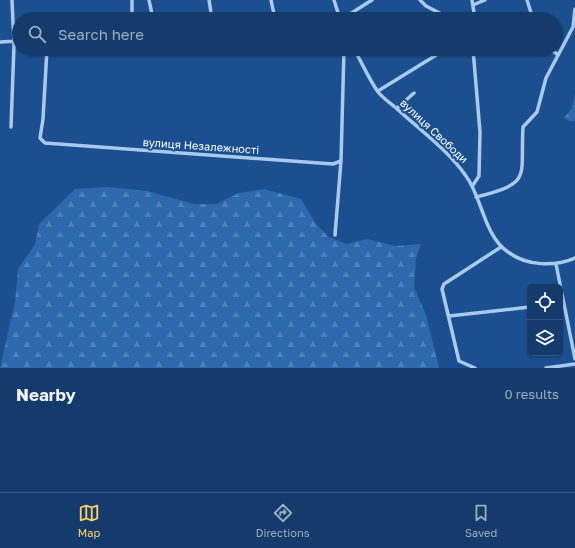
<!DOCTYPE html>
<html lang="en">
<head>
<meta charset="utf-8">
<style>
  :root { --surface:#143b6b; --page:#1d4271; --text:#f1f3f6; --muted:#9dadc1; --line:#33557e; --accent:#ffd166 }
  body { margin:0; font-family:"Golos Text",sans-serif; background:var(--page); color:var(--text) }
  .controls { position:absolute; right:12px; bottom:12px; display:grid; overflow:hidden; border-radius:6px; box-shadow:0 1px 3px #0004 }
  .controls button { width:36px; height:36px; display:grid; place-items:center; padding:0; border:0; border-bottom:1px solid var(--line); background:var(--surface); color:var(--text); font:20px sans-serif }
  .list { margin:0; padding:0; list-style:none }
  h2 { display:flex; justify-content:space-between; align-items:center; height:52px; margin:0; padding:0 16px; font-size:17px }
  h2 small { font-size:13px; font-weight:400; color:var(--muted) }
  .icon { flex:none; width:22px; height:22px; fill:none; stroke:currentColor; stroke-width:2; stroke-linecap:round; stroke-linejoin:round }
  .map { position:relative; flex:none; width:575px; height:368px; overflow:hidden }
  .search { position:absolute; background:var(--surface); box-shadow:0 1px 3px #0004; left:12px; right:12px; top:12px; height:44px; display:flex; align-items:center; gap:10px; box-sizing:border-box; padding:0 14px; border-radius:22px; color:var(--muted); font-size:15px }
  .sheet { height:124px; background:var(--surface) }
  nav { display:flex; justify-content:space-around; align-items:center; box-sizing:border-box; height:56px; border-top:1px solid var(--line); background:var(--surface); font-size:11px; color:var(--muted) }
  nav a { display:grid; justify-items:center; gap:2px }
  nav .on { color:var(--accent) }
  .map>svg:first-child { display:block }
  .forest { fill:url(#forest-firs) }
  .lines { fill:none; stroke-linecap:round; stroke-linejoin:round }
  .minor { stroke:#a9c9ee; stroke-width:3.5 }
  .labels { text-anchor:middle; stroke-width:4; stroke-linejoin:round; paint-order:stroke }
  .street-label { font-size:11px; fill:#fff; stroke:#1b4f8f }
</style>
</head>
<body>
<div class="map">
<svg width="575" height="368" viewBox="0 0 575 368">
  <defs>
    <pattern id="forest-firs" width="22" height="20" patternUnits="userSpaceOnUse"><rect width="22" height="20" fill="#2e69ad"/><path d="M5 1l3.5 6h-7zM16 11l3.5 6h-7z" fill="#4d80b9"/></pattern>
  </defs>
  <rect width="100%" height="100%" fill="#1b4f8f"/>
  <path class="forest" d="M 575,94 L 575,120 L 572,122 L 564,118 L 572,108 Z
    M 108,187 L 147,191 L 194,204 L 216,204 L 239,193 L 264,189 L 301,199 L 316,224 L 329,237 L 347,244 L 367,239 L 396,246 L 421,244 L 416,258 L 414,287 L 426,315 L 439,368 L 0,368 L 15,302 L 18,269 L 35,244 L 39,224 L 75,189 Z"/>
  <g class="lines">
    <path class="minor" d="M 149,0 L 153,19
      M 209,0 L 212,19
      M 271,0 L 275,19
      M 334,0 L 340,19
      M 420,0 L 426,6 L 451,19
      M 472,0 L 475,19
      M 527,0 L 533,19
      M 473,5 L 485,0
      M 132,19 L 132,0
      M 342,19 L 372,0
      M 0,42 L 19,41
      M 47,49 L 43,119 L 40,138 L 45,143 L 333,164 L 341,161 L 344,49
      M 354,49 C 362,63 369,79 378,92 C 383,98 390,103 396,108 C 419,129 448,150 466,176 C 482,197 484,236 508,252 C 527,266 554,267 575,258
      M 550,49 L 557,54
      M 378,91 L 446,49
      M 397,108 L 414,93
      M 11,127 L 14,45 L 12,0
      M 473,185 L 479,176 L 480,132 L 473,49
      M 476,197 C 533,183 520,178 523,127 L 537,112 L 546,78 L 573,27 L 575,9
      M 335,235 L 341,161
      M 556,264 L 575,359
      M 449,316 L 530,307
      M 475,368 L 459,361 L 442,289 L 444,284 L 501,247
      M 546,368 L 575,364"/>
  </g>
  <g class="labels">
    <g class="street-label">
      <text transform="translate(434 131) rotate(43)" y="4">вулиця Свободи</text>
      <text transform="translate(201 146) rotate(4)" y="4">вулиця Незалежності</text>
    </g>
  </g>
</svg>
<div class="controls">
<button><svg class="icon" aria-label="locate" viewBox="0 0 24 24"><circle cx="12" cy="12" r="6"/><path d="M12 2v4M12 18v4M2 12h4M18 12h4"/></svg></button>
<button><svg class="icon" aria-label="layers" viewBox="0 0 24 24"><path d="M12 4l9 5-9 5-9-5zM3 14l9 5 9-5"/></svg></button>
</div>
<div class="search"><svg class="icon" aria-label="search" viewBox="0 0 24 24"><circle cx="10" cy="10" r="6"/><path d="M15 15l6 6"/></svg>Search here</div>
</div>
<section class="sheet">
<h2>Nearby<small>0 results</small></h2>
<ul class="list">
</ul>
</section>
<nav>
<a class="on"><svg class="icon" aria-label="map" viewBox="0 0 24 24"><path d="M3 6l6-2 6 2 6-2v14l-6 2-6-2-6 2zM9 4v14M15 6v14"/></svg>Map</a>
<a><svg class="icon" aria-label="directions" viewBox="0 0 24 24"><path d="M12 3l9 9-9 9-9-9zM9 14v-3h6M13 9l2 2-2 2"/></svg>Directions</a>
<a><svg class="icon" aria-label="saved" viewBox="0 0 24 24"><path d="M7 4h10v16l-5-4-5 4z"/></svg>Saved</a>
</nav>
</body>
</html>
